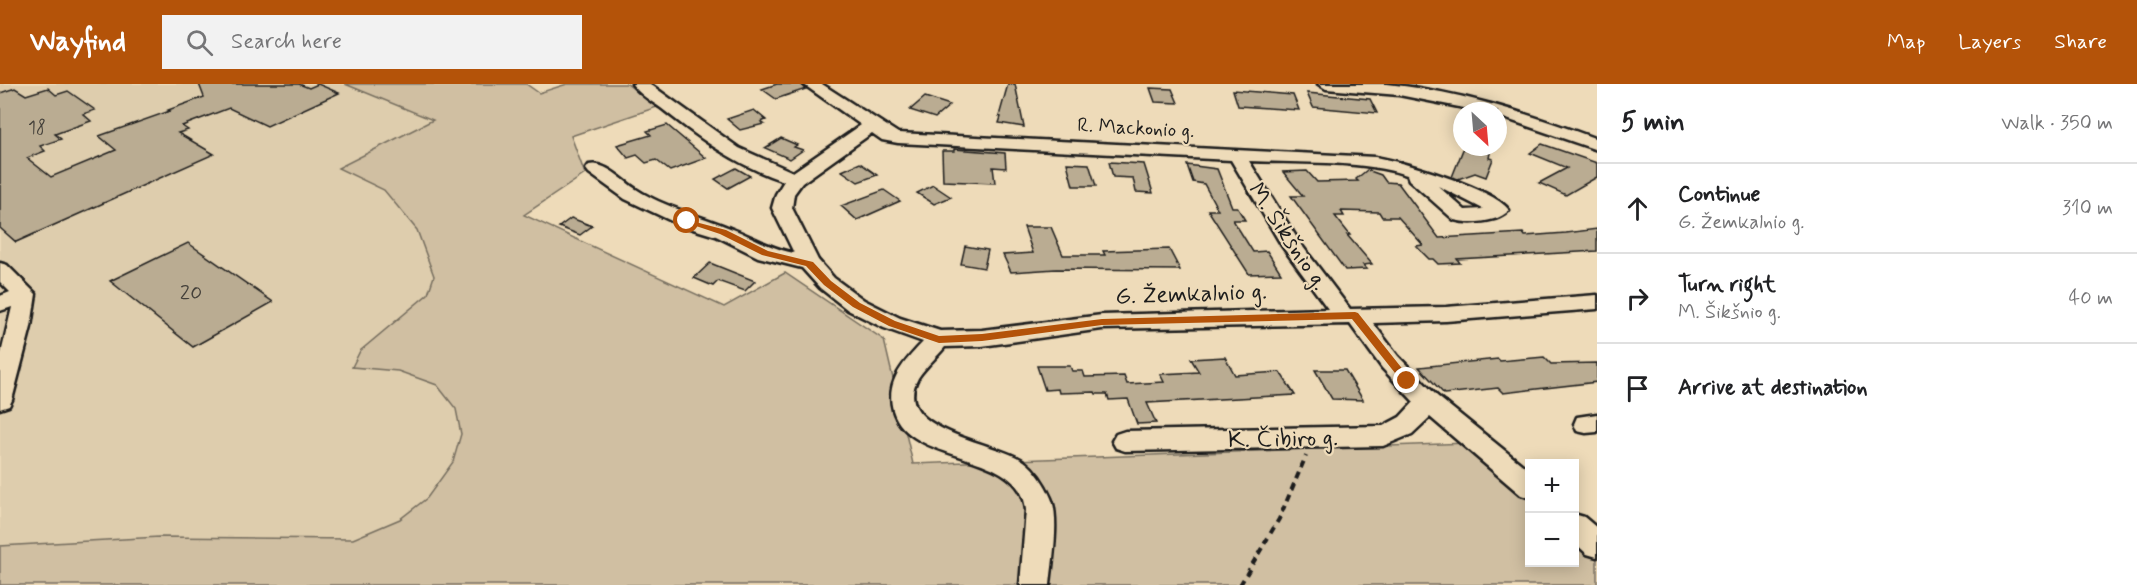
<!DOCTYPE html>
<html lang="en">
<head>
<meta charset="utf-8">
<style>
  :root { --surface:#fff; --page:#f2f2f2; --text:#202124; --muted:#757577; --line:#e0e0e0; --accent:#b45309 }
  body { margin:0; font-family:Mynerve,sans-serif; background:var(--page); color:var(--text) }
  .controls { position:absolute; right:18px; bottom:18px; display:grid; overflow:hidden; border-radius:0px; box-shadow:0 3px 15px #0003 }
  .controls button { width:54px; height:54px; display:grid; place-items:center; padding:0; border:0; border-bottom:2px solid var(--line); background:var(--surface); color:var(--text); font:30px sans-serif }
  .compass { position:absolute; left:1453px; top:18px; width:54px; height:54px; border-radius:50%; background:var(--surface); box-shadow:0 3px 15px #0003; rotate:154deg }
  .stop { position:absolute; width:18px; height:18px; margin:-14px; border:4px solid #b45309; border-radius:50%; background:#fff }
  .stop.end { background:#b45309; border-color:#fff; box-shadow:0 2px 6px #0008 }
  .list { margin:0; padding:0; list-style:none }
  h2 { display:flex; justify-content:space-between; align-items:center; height:78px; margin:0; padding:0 24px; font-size:26px }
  h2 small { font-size:20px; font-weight:400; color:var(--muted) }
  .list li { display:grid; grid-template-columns:39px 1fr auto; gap:18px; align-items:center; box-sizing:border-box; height:90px; padding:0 24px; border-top:2px solid var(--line) }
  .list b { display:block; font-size:22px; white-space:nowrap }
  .list p { margin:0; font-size:20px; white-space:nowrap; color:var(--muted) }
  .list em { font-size:20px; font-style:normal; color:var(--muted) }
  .icon { flex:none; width:33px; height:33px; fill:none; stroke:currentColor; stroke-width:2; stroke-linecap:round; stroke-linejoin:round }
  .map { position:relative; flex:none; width:1597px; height:501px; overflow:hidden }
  header { display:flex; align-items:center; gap:36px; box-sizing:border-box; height:84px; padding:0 30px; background:var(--accent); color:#fff }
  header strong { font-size:28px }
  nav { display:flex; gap:33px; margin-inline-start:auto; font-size:21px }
  .search { width:420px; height:54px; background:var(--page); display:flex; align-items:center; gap:15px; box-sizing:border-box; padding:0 21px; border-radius:0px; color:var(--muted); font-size:22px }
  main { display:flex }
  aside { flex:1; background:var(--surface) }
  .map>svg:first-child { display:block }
  .built { fill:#decdad }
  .green { fill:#d0bfa2; stroke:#766e5f; stroke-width:1.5 }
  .building { fill:#baac92; stroke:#1c1c1c; stroke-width:1.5 }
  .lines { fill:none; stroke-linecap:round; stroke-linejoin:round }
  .minor-casing { stroke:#1c1c1c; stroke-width:5 }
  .path { stroke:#1c1c1c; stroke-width:4; stroke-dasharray:7 5; stroke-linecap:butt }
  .minor { fill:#eedbb9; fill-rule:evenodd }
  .route { fill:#b45309 }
  .labels { text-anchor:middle; stroke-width:4.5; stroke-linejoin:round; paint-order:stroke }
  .far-number-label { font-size:18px; fill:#44403a }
  .far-street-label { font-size:20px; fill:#1c1c1c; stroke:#eedbb9 }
  .number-label { font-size:21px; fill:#44403a }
  .street-label { font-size:24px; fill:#1c1c1c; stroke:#eedbb9 }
</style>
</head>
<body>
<header>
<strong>Wayfind</strong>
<div class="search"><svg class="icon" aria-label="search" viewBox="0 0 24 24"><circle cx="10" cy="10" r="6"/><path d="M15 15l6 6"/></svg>Search here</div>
<nav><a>Map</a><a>Layers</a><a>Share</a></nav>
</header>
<main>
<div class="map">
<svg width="1597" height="501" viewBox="0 0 1597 501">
  <rect width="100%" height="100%" fill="#eedbb9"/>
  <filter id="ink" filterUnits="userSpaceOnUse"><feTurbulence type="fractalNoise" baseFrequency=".0167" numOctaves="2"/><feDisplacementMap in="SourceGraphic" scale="12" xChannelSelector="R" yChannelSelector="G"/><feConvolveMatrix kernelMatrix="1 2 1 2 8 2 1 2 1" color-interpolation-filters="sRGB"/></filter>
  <g filter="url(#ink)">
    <path class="built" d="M 0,0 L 345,0 L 434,36 L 339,83 L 384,106 L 417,146 L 435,192 L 428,210 L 360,267 L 353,283 L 398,287 L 437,301 L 456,325 L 461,350 L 453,377 L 428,414 L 400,435 L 353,455 L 159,453 L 0,462 Z"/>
    <path class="green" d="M 345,0 L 526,0 L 539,9 L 567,0 L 627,0 L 657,23 L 571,52 L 585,90 L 524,131 L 724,223 L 785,189 L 884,256 L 913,380 L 1468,359 L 1529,414 L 1530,478 L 1574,478 L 1575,454 L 1597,474 L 1597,501 L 0,501 L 0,462 L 159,453 L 353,455 L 400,435 L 427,414 L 453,378 L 461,350 L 456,325 L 437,301 L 398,287 L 352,283 L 360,267 L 428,210 L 434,192 L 417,146 L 384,106 L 338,84 L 433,36 Z"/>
    <path class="building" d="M 199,0 L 299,0 L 309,4 L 318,0 L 339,9 L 267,42 L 229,24 L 182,42 L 188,46 L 178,49 L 214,70 L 16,158 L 0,144 L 0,9 L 15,4 L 26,11 L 48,4 L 56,11 L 68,7 L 95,26 L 83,30 L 91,37 L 55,50 L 61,55 L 40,62 L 45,67 L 27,74 L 51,93 L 116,66 L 99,52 L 170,27 L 168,26 L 204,13 Z
      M 777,0 L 801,0 L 806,5 L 776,15 L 762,5 Z
      M 1008,0 L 1015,0 L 1024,43 L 999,39 L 1001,33 L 999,32 Z
      M 1150,4 L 1172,5 L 1178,19 L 1155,18 Z
      M 1233,6 L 1293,11 L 1299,26 L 1238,22 Z
      M 1307,9 L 1370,15 L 1377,29 L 1313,23 Z
      M 925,13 L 950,21 L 935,34 L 910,26 Z
      M 754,26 L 766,36 L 761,38 L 764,40 L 740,46 L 727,35 Z
      M 667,41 L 706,74 L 670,87 L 656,76 L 646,79 L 637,71 L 628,74 L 617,61 L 651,51 L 647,47 Z
      M 781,54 L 797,61 L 794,63 L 803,66 L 790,75 L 765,64 Z
      M 1542,60 L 1597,79 L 1597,93 L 1566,111 L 1539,99 L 1567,84 L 1530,69 Z
      M 1464,63 L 1490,69 L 1489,74 L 1493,75 L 1486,93 L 1475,89 L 1458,95 L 1452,93 Z
      M 954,65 L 1005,69 L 1006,84 L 993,83 L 995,99 L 943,97 L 942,67 L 954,67 Z
      M 1109,78 L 1144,80 L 1153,109 L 1136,108 L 1133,94 L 1113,93 Z
      M 860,79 L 877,91 L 858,98 L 842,87 Z
      M 1067,79 L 1089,80 L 1096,102 L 1073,102 Z
      M 1187,81 L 1217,85 L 1232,123 L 1237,123 L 1245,136 L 1233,136 L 1253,168 L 1267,167 L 1281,189 L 1249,190 L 1208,126 L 1218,126 L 1204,100 L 1193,98 Z
      M 736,84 L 750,92 L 728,104 L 715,95 Z
      M 1367,86 L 1381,91 L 1386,98 L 1398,99 L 1439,154 L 1523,149 L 1525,152 L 1566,149 L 1597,145 L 1597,167 L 1457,175 L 1460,179 L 1438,180 L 1433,175 L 1429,175 L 1416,162 L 1423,161 L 1398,133 L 1382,133 L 1379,128 L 1341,127 L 1344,132 L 1335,132 L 1350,151 L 1347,151 L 1372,180 L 1363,181 L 1367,185 L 1345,186 L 1291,112 L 1303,112 L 1283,88 L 1307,87 L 1317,98 L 1358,97 L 1356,95 Z
      M 933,101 L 951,113 L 934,120 L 917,109 Z
      M 884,106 L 900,117 L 857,136 L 841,122 Z
      M 571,134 L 592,142 L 580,151 L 559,143 Z
      M 1024,143 L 1051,143 L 1063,171 L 1105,171 L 1103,167 L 1169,165 L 1180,186 L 1056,185 L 1011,188 L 1003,171 L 1033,169 Z
      M 188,159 L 273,218 L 193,263 L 110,197 Z
      M 965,162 L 988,166 L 984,184 L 961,180 Z
      M 710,179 L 755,197 L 745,207 L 718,197 L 713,202 L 694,194 Z
      M 1225,273 L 1235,291 L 1280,288 L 1295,311 L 1147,319 L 1156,339 L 1137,340 L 1128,315 L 1109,316 L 1107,310 L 1096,310 L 1095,308 L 1059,309 L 1058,305 L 1045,306 L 1037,282 L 1070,282 L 1072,287 L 1083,287 L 1085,293 L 1124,292 L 1127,300 L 1164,298 L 1160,290 L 1199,288 L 1191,275 Z
      M 1544,273 L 1551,280 L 1597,279 L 1597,298 L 1503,309 L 1498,304 L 1444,310 L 1419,283 L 1498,275 L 1500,277 Z
      M 1315,286 L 1345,286 L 1363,316 L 1332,315 Z"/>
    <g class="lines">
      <defs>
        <path id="minor" d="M 632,0 L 650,0 L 739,64 L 793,88 L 861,41 L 803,0 L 822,0 L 898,49 L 1375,73 C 1403,78 1493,104 1509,126 C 1499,139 1468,140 1454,136 L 1409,96 L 1407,91 C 1361,76 1298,79 1249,77 L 1300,159 L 1350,225 L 1446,223 L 1597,211 L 1597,225 L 1446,237 L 1373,239 L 1398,272 L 1437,312 L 1530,387 L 1530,414 L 1521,411 L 1430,333 L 1412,350 L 1383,362 L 1125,367 L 1116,364 L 1112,357 L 1116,350 L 1125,347 L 1383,342 L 1400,333 L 1414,318 L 1382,284 L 1350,240 L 1102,245 L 982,262 L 945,263 C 937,273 925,283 918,294 C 889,347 997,358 1024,377 C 1036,386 1045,400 1051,414 C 1060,434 1052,479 1050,501 L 1020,501 L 1026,426 C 1021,363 910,383 893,326 C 885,297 905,277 923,258 L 884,244 L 848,226 L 820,204 L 802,184 L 758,173 L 716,152 L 680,141 L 625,115 L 589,89 L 586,85 L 589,81 C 605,77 623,97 636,105 C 665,124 699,131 730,144 C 754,153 767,163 794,169 L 772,124 L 776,110 L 784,97 C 737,82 699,54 661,24 C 651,17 639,10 632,0 ZM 872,49 L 882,56 L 898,59 L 1231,76 L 1282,162 L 1328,225 L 1102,231 L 982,246 L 940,247 L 900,234 L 864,216 L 834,194 L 818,176 L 792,124 L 794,110 L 802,99 ZM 1438,102 L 1483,125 L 1465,126 Z
          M 1318,0 C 1341,0 1365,0 1387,0 C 1459,7 1530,30 1597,55 L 1597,66 L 1498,32 L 1498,27 L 1479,27 L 1399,11 L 1326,5 Z
          M 0,179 L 7,181 L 36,210 L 31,243 L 12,316 L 9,322 L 0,325 L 0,274 L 12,223 L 0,227 L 0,212 L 10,208 L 0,198 Z
          M 1597,330 L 1597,348 L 1586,349 L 1577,347 L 1574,340 L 1577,333 Z
          M 1574,430 L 1584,433 L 1597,444 L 1597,473 L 1587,470 L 1574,458 Z"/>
      </defs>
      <use href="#minor" class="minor-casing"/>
      <path class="path" d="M 1240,501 L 1279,435 L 1306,372"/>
      <use href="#minor" class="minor"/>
    </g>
  </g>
  <path class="route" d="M 684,135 L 726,146 L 768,167 L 813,178 L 831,197 L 860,219 L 895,237 L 939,252 L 982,250 L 1102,235 L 1355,228 L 1358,229 L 1412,297 L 1410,299 L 1403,299 L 1352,235 L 1102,241 L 982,257 L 939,259 L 889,242 L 853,223 L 824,201 L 806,182 L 762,171 L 720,150 L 684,138 Z"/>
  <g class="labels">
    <g class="far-number-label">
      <text x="37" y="49">18</text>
    </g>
    <g class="far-street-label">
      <text transform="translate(1136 43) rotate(3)" y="7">R. Mackonio g.</text>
    </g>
    <g class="number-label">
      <text x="191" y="215">20</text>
    </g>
    <g class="street-label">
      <text transform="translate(1289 152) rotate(56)" y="8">M. Šikšnio g.</text>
      <text transform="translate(1191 209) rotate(-2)" y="8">G. Žemkalnio g.</text>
      <text transform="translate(1283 354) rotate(-1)" y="8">K. Čibiro g.</text>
    </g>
  </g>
</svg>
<div class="controls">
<button>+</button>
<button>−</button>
</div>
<svg class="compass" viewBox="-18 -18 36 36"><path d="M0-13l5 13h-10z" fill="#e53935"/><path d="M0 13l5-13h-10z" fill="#757577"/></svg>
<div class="stop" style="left:687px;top:137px"></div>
<div class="stop end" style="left:1407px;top:297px"></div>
</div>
<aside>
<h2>5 min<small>Walk · 350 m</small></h2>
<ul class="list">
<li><svg class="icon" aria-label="ahead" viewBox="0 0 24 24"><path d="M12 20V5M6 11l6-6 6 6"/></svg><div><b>Continue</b><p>G. Žemkalnio g.</p></div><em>310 m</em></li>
<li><svg class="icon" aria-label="right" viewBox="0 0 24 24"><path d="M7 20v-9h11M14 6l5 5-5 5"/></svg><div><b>Turn right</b><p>M. Šikšnio g.</p></div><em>40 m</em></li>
<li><svg class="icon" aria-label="arrive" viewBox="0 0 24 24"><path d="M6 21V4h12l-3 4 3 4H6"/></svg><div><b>Arrive at destination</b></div></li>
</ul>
</aside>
</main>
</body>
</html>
